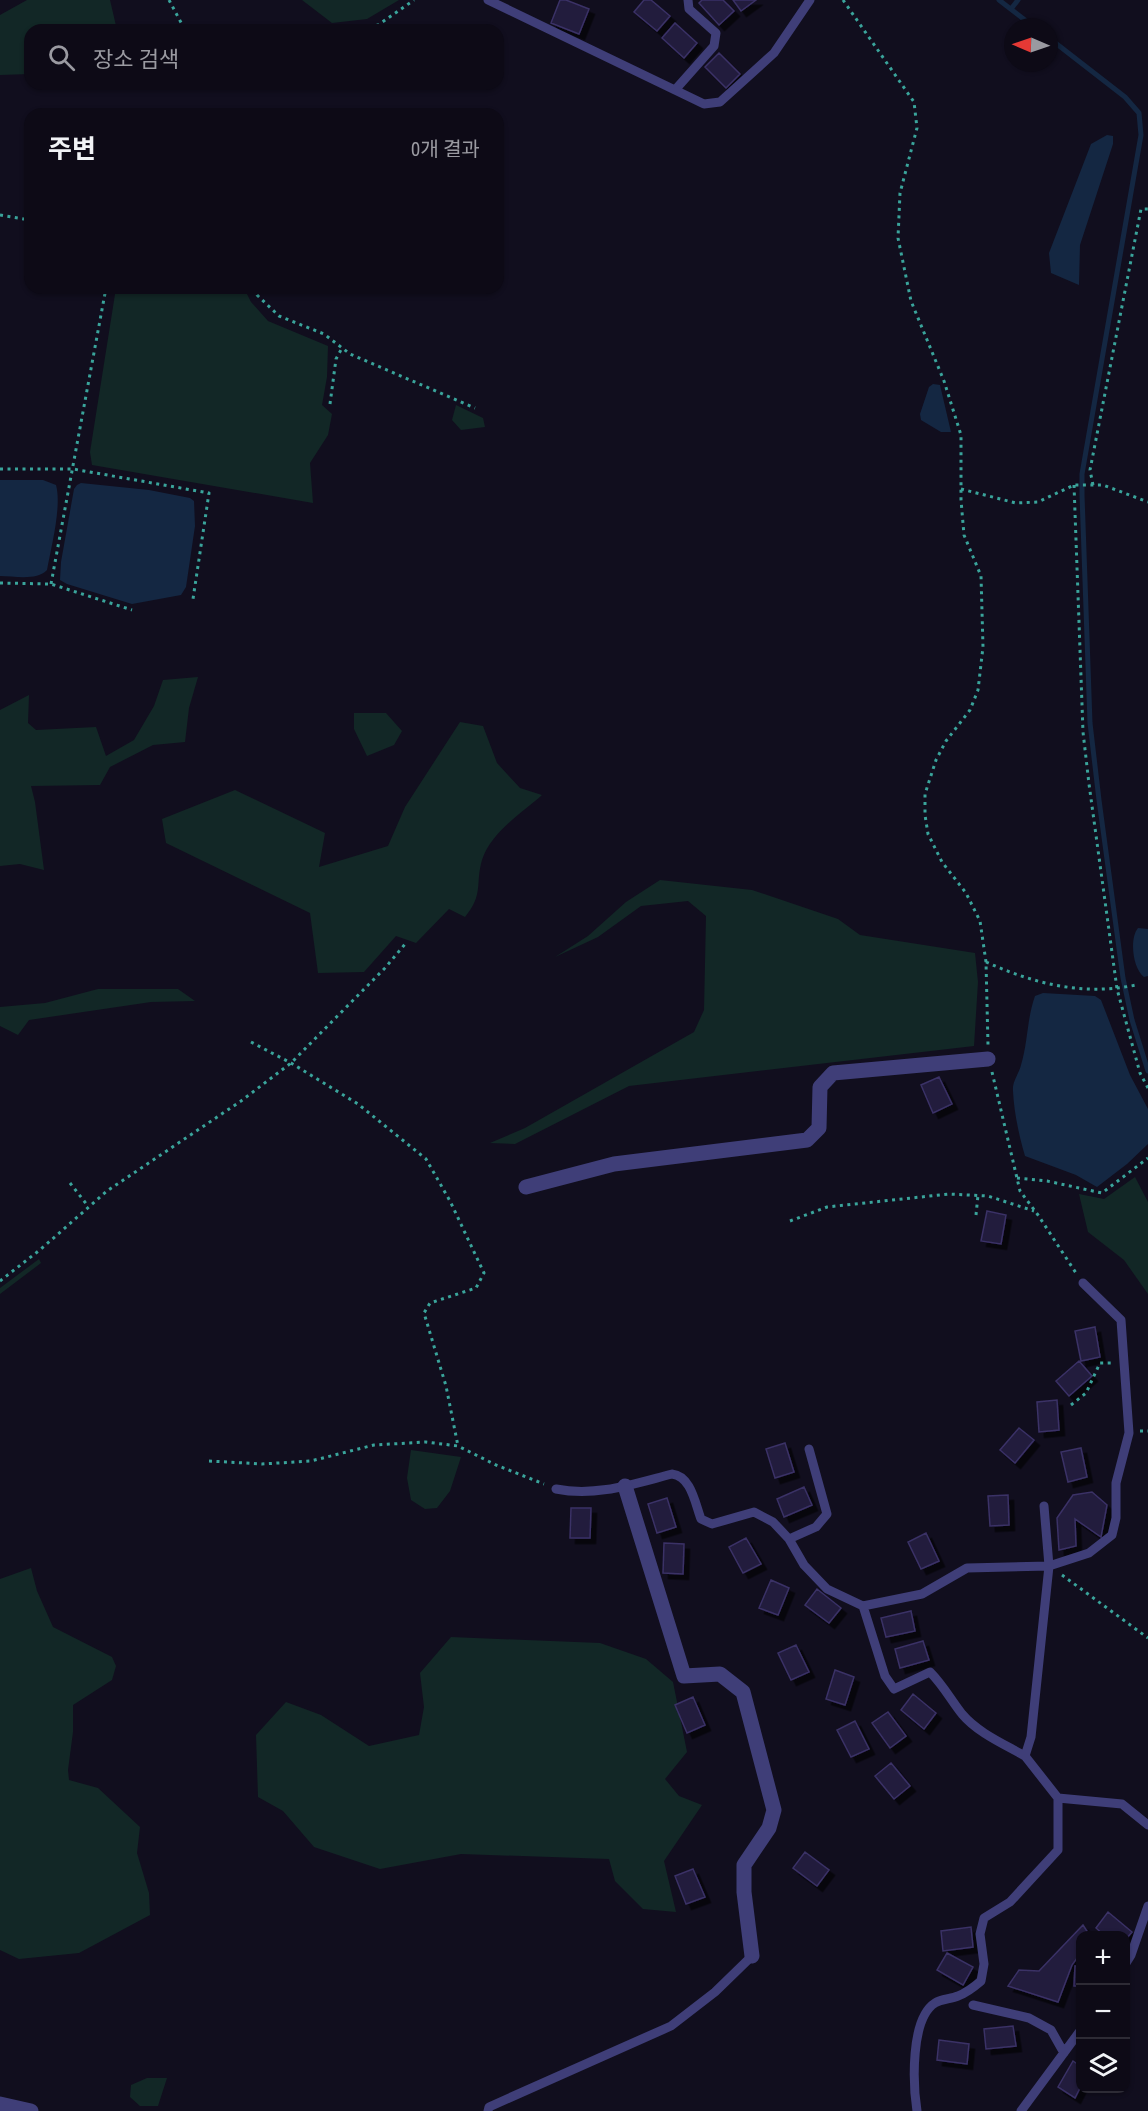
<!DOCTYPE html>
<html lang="ko">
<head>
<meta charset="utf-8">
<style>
  :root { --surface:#0d0a16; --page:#1b1823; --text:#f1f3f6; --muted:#9a9aa1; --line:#2d2b35 }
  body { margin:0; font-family:"Archivo Narrow","Noto Sans KR",sans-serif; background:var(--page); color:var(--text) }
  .controls { position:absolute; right:18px; bottom:18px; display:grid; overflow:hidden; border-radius:12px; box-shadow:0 2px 4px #0004 }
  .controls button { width:54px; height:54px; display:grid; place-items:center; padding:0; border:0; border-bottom:2px solid var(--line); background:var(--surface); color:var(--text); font:30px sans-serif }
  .compass { position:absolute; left:1004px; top:18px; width:54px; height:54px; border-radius:50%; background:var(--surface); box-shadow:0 2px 4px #0004; rotate:272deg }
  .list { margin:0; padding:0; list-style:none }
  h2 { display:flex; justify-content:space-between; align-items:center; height:78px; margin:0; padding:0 24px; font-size:26px }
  h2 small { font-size:20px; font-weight:400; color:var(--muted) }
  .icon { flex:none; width:33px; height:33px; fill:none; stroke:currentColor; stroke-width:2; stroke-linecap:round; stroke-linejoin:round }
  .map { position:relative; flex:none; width:1148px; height:2111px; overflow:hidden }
  .search { position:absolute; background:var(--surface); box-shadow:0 2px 4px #0004; left:24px; top:24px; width:480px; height:66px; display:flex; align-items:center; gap:15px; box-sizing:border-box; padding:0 21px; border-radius:18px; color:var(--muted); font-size:22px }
  .panel { position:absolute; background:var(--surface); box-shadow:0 2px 4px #0004; left:24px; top:108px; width:480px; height:186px; border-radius:18px }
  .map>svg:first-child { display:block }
  .green { fill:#122726 }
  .water { fill:#142742 }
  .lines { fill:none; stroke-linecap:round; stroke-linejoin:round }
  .stream { stroke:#142742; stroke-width:5 }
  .building { fill:#221d3d; stroke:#3a3166; stroke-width:1.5; filter:url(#shadow) }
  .path { stroke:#3aa49b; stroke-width:3; stroke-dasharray:3 4.5; stroke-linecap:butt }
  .service { stroke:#3f3e78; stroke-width:9 }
  .minor { stroke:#3f3e78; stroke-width:15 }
  .tertiary { stroke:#3f3e78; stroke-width:15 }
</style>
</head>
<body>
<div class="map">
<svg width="1148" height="2111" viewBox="0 0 1148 2111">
  <defs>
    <filter id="shadow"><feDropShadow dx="5.5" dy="5.5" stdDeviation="0" flood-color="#0009"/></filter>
  </defs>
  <rect width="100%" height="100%" fill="#110e1e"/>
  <path class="green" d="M 27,0 L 110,0 L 117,30 L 30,30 L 30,74 L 0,75 L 0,15 Z
    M 302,0 L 399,0 L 367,19 L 332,23 Z
    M 116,288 L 244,288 L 251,302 L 268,321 L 328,346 L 327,377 L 322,405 L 332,414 L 328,435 L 310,463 L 313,503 L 92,465 L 90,452 Z
    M 456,405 L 483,418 L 485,427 L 461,430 L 452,420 Z
    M 198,677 L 189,708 L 185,742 L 153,745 L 110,767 L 100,785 L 31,786 L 35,802 L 44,870 L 20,864 L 0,866 L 0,710 L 29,695 L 28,723 L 36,730 L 96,727 L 106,756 L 134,740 L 154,706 L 163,680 Z
    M 354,713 L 386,713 L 402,731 L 394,745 L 367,756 L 354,729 Z
    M 460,722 L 483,726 L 497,763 L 520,788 L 542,795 C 522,813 491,832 482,860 C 475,884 484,894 465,917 L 449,909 L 416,943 L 396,936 L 364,972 L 318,973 L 310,913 L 166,843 L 162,819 L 235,790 L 325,833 L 319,867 L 388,846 L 405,807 Z
    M 660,880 L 752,890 L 838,919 L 860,935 L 975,953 L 978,982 L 974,1046 L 629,1086 L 515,1144 L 490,1143 L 525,1128 L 694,1032 L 704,1010 L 706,916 L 688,901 L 641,906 L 598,937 L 555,957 L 588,936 L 626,902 Z
    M 98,989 L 178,989 L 195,1001 L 151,1002 L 29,1020 L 18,1035 L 0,1026 L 0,1007 L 45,1003 Z
    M 1135,1177 L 1148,1202 L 1148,1294 L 1124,1260 L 1088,1232 L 1079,1194 L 1104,1199 Z
    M 39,1259 L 41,1263 L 0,1294 L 0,1288 Z
    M 411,1450 L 461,1457 L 450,1491 L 437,1508 L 425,1509 L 411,1500 L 407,1478 Z
    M 31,1568 L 37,1591 L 53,1627 L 112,1657 L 116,1666 L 112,1680 L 73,1705 L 73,1732 L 68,1770 L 69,1780 L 98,1788 L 140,1827 L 137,1853 L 149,1893 L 150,1915 L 79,1953 L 19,1959 L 0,1950 L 0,1579 Z
    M 451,1637 L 600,1643 L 646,1659 L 673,1682 L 687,1752 L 665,1779 L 679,1796 L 702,1805 L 664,1861 L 676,1912 L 643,1909 L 615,1881 L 609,1859 L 461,1854 L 380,1869 L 314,1847 L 283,1811 L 258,1797 L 256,1735 L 286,1702 L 321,1715 L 369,1746 L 419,1735 L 424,1707 L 420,1673 Z
    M 147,2078 L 167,2078 L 158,2106 L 140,2106 L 130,2097 L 131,2085 Z"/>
  <path class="water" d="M 1107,135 L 1113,136 L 1113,144 L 1080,245 L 1079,285 L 1051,273 L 1049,253 L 1091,144 Z
    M 933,384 L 940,385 L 951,432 L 941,432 L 921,420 L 920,414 L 929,387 Z
    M 0,480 L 43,480 L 56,485 C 62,506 51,548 47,570 C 37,581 14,576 0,576 Z
    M 81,483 L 149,490 L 190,498 L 194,501 L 195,526 L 186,587 L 181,595 L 132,604 L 67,584 L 60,580 L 61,562 L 74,489 L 77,485 Z
    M 1138,928 L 1148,929 L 1148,976 L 1144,977 C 1133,969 1129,939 1138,928 Z
    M 1043,993 L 1095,996 L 1101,1000 L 1130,1075 L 1148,1109 L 1148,1144 L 1127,1164 L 1097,1187 L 1076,1175 L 1025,1156 C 1019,1136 1014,1112 1013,1091 C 1012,1081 1019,1074 1021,1065 C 1028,1042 1027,1018 1035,996 Z"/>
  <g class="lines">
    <path class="stream" d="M 999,0 L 1034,27
      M 1011,9 L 1018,0
      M 1049,38 L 1125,97 L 1139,113 L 1141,135 L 1082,474 L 1082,495 L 1090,723 L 1099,800 L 1123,978 L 1132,1020 L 1148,1071"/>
  </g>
  <path class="building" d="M 560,0 L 566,0 L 589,9 L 579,34 L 551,23 Z
    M 644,0 L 651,0 L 670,16 L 657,31 L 634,12 Z
    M 702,0 L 723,0 L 734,11 L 719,25 L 699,3 Z
    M 733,0 L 756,0 L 741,11 Z
    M 675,23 L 697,43 L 684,58 L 662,38 Z
    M 719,53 L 740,74 L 726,88 L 705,67 Z
    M 939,1077 L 952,1104 L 933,1113 L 921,1085 Z
    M 987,1211 L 1006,1215 L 1001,1244 L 981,1241 Z
    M 1095,1327 L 1100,1357 L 1081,1361 L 1075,1331 Z
    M 1079,1361 L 1092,1376 L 1069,1396 L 1056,1381 Z
    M 1057,1400 L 1059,1430 L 1039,1432 L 1037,1402 Z
    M 1019,1428 L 1034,1440 L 1015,1463 L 1000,1450 Z
    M 785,1443 L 794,1472 L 775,1478 L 766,1449 Z
    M 1081,1448 L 1087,1477 L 1068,1482 L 1061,1452 Z
    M 804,1487 L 812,1505 L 784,1517 L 777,1499 Z
    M 1092,1492 L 1107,1505 L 1101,1537 L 1075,1519 L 1076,1546 L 1059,1550 L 1057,1518 L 1073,1495 Z
    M 1008,1495 L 1009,1525 L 990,1526 L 988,1496 Z
    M 667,1498 L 676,1527 L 657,1533 L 648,1504 Z
    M 571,1508 L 591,1508 L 590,1538 L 570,1538 Z
    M 926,1533 L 939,1561 L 921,1569 L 908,1542 Z
    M 746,1538 L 761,1564 L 743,1573 L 729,1547 Z
    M 664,1543 L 684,1544 L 683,1574 L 663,1573 Z
    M 771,1580 L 789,1588 L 778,1615 L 759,1608 Z
    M 817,1589 L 841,1608 L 829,1623 L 805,1605 Z
    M 911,1611 L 915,1631 L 886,1637 L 881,1618 Z
    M 923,1641 L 929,1660 L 900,1668 L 895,1649 Z
    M 796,1645 L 809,1672 L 791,1680 L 778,1653 Z
    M 835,1670 L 854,1677 L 845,1705 L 826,1699 Z
    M 913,1694 L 936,1713 L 924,1729 L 901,1710 Z
    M 693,1697 L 705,1725 L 687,1733 L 675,1705 Z
    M 888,1712 L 906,1736 L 890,1748 L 872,1723 Z
    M 855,1721 L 869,1749 L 851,1757 L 837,1730 Z
    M 891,1763 L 910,1786 L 894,1799 L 875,1776 Z
    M 805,1852 L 829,1870 L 817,1886 L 793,1868 Z
    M 693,1869 L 705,1897 L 686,1904 L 675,1876 Z
    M 1108,1912 L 1132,1932 L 1126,1939 L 1126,1936 L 1105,1936 L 1096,1928 Z
    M 1083,1925 L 1090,1936 L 1080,1936 L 1080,1954 L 1072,1965 L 1058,2002 L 1008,1986 L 1019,1970 L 1039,1971 Z
    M 971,1927 L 973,1947 L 943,1951 L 941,1931 Z
    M 947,1953 L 973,1967 L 963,1985 L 937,1970 Z
    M 1075,1966 L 1080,1966 L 1080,1986 L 1074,1986 Z
    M 1013,2026 L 1016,2046 L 986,2049 L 984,2029 Z
    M 939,2040 L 969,2044 L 967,2064 L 937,2060 Z
    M 1073,2061 L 1080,2066 L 1080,2088 L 1075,2098 L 1058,2087 Z"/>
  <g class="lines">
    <path class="path" d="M 169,0 L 185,30
      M 843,0 L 914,102 L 917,128 L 900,193 L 898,238 L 911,301 L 944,381 L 961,435 L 961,500 L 964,535 L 981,576 L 983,647 L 978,690 L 970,710 L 946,741 L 936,760 L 925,794 L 925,815 L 928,834 L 942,862 L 966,893 L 980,921 L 986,962 L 988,1045
      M 362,30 L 378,25 L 414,0
      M 256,84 L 267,84
      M 0,215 L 30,220
      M 254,288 L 257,295 L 279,316 L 324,334 L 350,354 L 475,408
      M 330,404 L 336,359 L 342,348
      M 0,469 L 73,469 L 209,493 L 193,599
      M 1074,485 L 1083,732 L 1089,784 L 1117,989 L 1140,1073 L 1148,1088
      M 1093,485 L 1090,470 L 1141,209 L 1148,209
      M 961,489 L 1016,503 L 1038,502 L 1074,485 L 1103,485 L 1148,502
      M 0,583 L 51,584 L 132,610
      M 51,584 L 106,288
      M 986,962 C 1035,984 1083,996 1136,985
      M 251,1042 L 291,1063 L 358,1104 L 426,1159 L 450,1201 L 484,1273 L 476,1288 L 430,1303 L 424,1313 L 446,1386 L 458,1446
      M 992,1072 L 1020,1191 L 1038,1215 L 1076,1273
      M 1017,1178 L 1047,1181 L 1102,1193 L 1148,1158
      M 70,1183 L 88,1206
      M 976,1215 L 978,1195
      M 790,1221 L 827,1207 L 949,1194 L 988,1196 L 1034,1211
      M 0,1281 L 41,1249 L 107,1191 L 241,1101 L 291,1063 L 385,968 L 406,943
      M 1071,1405 L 1086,1393 L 1100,1363 L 1114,1363
      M 1140,1431 L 1148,1431
      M 209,1461 L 262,1464 L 311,1461 L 374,1445 L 426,1442 L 458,1446 L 496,1465 L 544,1484
      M 1062,1575 L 1148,1638"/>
    <path class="service" d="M 488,0 L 704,104 L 720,102 L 774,53 L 810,0
      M 675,90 L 714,46 L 716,33 L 689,9 L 688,0
      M 556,1489 C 596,1497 633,1484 672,1474 C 691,1476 695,1503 701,1519 L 712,1524 L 754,1512 L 773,1522 L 789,1539 L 804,1565 L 827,1589 L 863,1606 L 922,1594 L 967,1568 L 1049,1566 L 1089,1553 L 1112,1535 L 1116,1518 L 1116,1483 L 1129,1433 L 1121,1320 L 1083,1283
      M 1044,1506 L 1049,1566 L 1031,1737 L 1025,1756 L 1058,1798 L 1122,1804 L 1148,1825
      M 789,1539 L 816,1527 L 827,1514 L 809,1449
      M 863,1606 L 885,1676 L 894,1689 L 930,1672 C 943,1685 951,1700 962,1714 C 978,1733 1004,1744 1025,1756
      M 1126,1963 L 1131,1955 L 1148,1906
      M 973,2005 L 1029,2018 L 1051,2030 L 1064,2053
      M 488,2111 L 489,2107 L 671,2026 L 715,1992 L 752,1956
      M 917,2111 C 913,2085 910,2019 935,2003 C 941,1999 951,1999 958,1996 C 966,1993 974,1987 981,1981 L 984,1964 L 980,1934 L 984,1918 L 1010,1902 L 1058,1850 L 1058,1798
      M 1021,2111 L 1080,2031"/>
    <path class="minor" d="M 526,1187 L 614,1164 L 807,1140 L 819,1128 L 820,1087 L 833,1073 L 988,1059
      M 625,1486 L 684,1676 L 720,1674 L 743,1692 L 774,1810 L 769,1828 L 744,1865 L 744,1892 L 752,1956"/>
    <path class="tertiary" d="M 0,2104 L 31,2111"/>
  </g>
</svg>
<div class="controls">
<button>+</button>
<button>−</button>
<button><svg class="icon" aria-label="layers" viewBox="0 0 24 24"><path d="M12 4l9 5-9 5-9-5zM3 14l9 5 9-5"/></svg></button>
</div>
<svg class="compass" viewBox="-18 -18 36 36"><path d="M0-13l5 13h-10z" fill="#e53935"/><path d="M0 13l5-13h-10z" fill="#9a9aa1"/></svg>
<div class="search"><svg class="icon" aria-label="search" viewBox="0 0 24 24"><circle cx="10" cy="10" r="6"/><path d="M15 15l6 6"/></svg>장소 검색</div>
<section class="panel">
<h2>주변<small>0개 결과</small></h2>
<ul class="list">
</ul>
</section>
</div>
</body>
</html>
